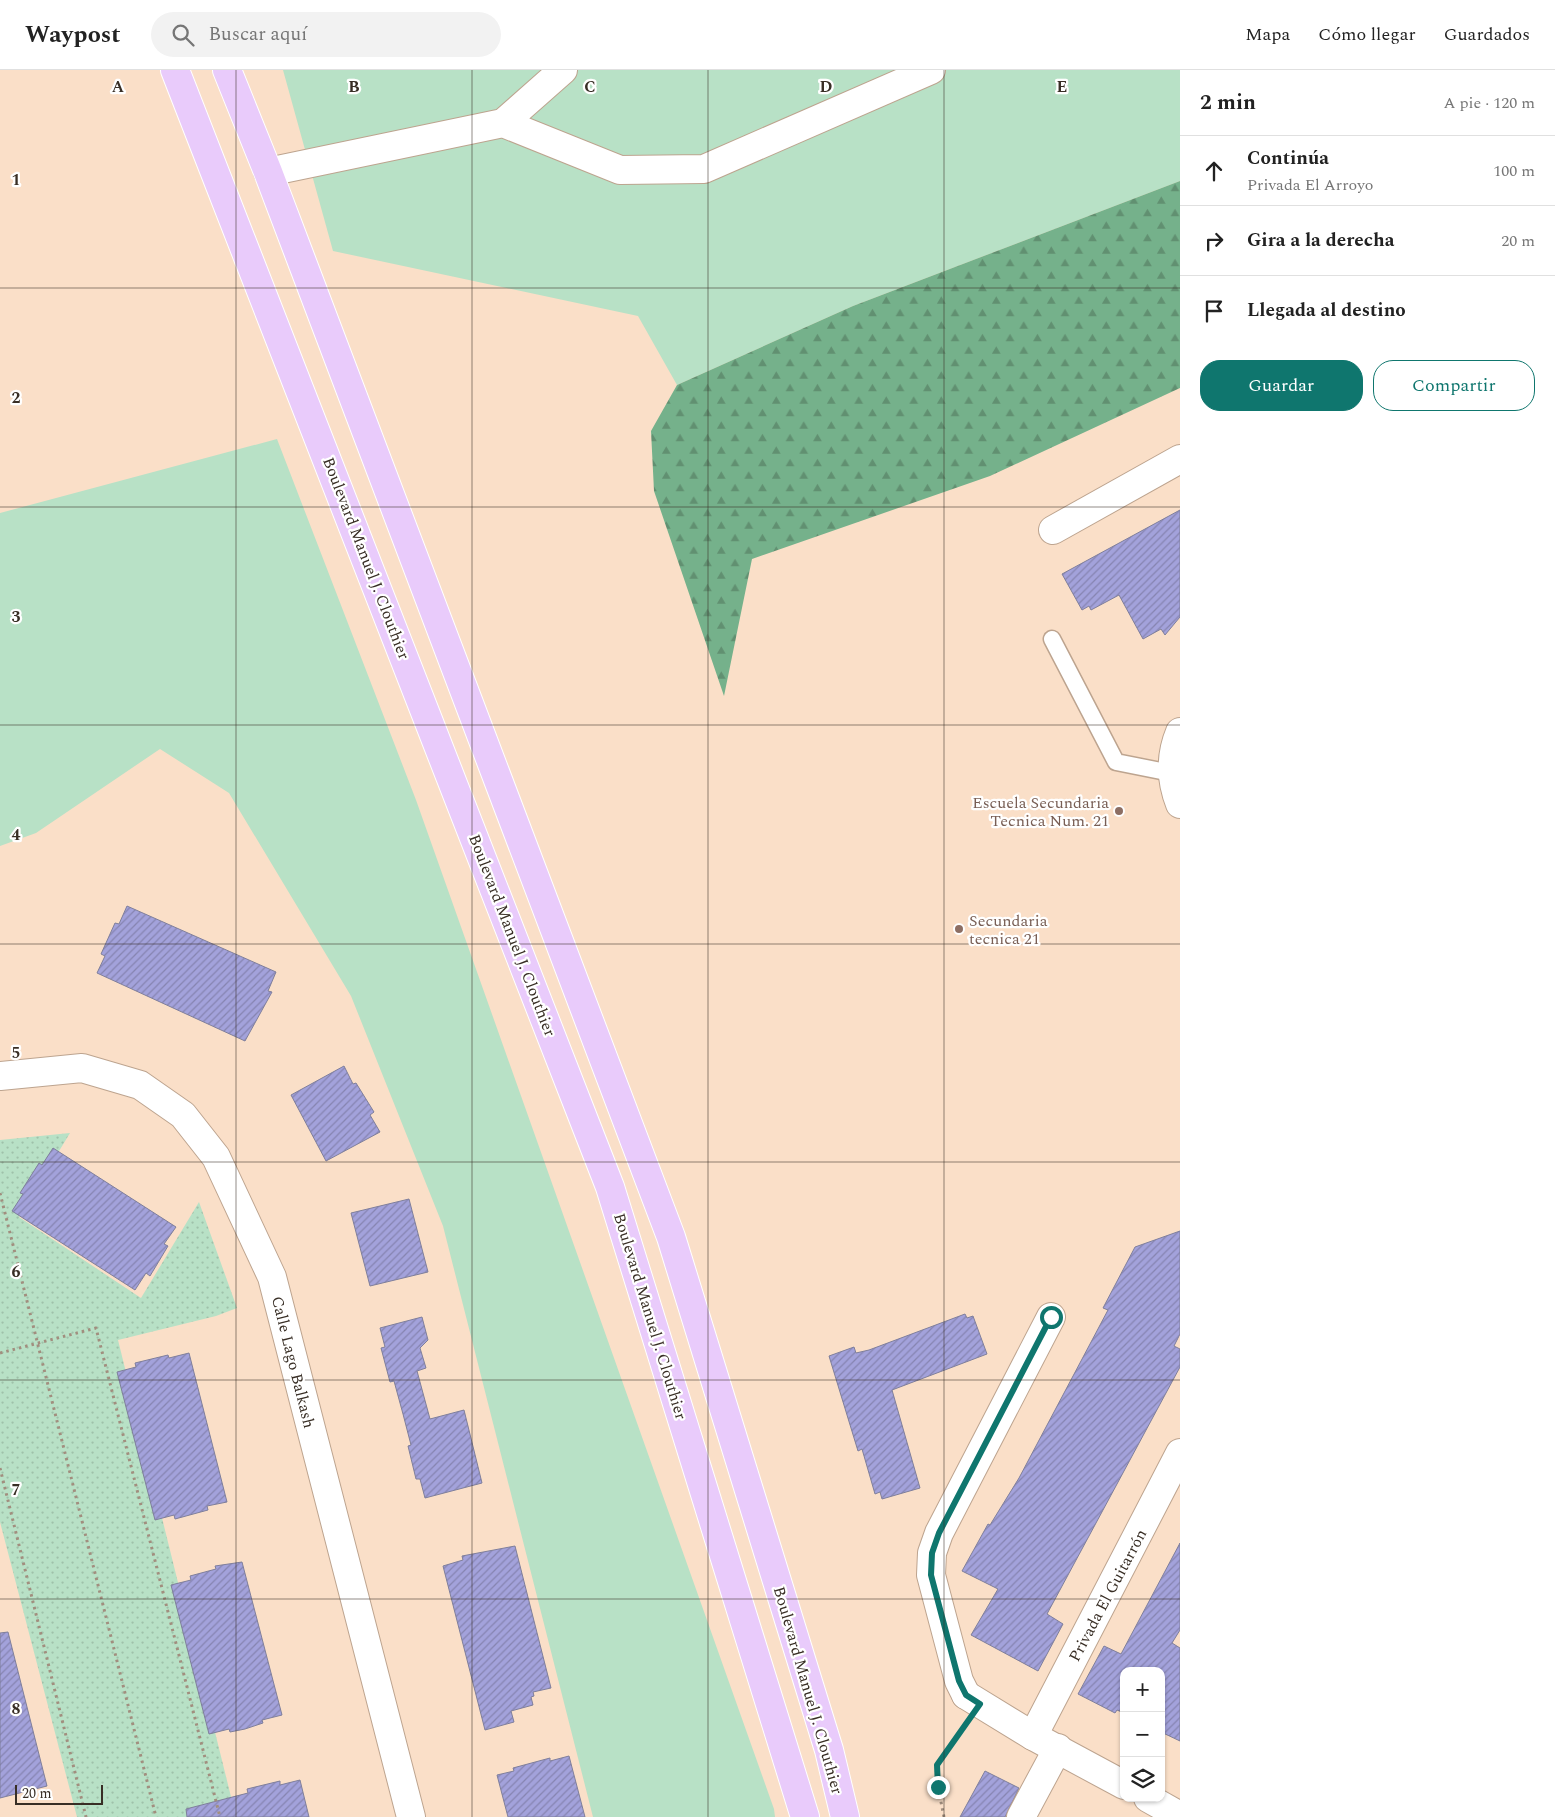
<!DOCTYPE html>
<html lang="es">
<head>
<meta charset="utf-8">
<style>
  :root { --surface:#fff; --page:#f2f2f2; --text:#222; --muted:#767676; --line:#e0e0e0; --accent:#0f766e }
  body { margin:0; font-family:Spectral,serif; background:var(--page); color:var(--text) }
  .controls { position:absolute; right:15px; bottom:15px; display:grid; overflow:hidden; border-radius:10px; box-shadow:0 1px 4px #0004 }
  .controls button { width:45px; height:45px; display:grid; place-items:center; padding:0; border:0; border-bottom:1px solid var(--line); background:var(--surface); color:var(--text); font:25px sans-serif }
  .scale { position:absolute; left:15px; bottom:12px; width:88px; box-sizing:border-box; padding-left:5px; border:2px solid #382e25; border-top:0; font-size:14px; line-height:18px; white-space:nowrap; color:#382e25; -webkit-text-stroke:4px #fff; paint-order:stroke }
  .stop { position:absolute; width:15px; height:15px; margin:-11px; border:4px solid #0f766e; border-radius:50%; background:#fff }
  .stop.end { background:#0f766e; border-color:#fff; box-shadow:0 1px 5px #0008 }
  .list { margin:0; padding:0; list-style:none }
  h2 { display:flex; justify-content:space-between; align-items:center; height:65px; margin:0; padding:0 20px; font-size:21px }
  h2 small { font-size:16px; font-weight:400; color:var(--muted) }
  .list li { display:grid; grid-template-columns:32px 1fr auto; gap:15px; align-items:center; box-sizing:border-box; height:70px; padding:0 20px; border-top:1px solid var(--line) }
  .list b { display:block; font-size:19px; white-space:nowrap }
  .list p { margin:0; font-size:16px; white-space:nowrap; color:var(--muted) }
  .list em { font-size:16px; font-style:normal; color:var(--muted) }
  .actions { display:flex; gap:10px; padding:15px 20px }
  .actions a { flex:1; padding:11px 0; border:1px solid var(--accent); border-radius:20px; text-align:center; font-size:18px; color:var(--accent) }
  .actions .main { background:var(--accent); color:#fff }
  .icon { flex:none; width:28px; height:28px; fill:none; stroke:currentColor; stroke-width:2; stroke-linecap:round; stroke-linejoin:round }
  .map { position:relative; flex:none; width:1180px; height:1747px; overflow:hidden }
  header { display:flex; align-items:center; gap:30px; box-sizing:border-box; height:70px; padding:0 25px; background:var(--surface); border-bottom:1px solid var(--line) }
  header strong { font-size:24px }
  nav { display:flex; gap:28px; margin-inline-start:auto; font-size:18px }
  .search { width:350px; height:45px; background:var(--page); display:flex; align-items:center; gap:12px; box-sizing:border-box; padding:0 18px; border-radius:28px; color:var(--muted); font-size:19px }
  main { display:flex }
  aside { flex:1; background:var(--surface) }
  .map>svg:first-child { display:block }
  .grass { fill:#b8e1c6 }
  .forest { fill:url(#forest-firs) }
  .park { fill:url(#park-dots) }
  .building { fill:url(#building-hatch); stroke:#7f7f9b }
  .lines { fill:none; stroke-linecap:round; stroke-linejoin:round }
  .lane-casing { stroke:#bda48f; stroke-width:19 }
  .street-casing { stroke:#bda48f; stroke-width:30 }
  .secondary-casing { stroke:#bda48f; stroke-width:30 }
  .primary-casing { stroke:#fff; stroke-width:30 }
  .path { stroke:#a18e7e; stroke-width:3; stroke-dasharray:2.5 4; stroke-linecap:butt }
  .lane { stroke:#fff; stroke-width:16 }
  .street { stroke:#fff; stroke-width:28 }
  .secondary { stroke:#fff; stroke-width:28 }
  .primary { stroke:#e9cbfb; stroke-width:28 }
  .route { stroke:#0f766e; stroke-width:6 }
  .grid { fill:none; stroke:#382e25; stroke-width:1; stroke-opacity:0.55 }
  .education-dot { fill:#8d6e63; stroke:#fff; stroke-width:2 }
  .labels { text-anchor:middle; stroke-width:4.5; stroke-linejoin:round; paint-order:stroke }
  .street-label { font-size:16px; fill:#382e25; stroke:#fff }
  .education-label { font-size:16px; fill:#785e54; stroke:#fff; text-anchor:end }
  .grid-label { font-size:16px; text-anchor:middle; font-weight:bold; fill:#382e25; stroke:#fff; stroke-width:4.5; stroke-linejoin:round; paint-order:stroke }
</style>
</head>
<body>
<header>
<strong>Waypost</strong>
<div class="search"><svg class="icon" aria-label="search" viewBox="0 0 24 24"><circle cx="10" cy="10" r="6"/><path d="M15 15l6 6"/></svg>Buscar aquí</div>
<nav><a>Mapa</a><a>Cómo llegar</a><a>Guardados</a></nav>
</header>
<main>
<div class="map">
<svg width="1180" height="1747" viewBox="0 0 1180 1747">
  <defs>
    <pattern id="forest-firs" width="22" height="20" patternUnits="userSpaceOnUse" patternTransform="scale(1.25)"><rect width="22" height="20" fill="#75b18b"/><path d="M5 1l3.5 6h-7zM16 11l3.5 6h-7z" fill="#619071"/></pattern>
    <pattern id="park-dots" width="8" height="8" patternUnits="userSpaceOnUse" patternTransform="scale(1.25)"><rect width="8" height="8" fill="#b8e1c6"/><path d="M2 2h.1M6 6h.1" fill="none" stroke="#9fc1aa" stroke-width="1.8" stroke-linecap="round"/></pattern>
    <pattern id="building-hatch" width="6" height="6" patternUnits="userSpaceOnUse" patternTransform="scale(1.25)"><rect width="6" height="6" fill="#a3a2db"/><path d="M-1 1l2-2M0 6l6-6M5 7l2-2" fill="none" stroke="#8684b1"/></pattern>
  </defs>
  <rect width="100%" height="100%" fill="#fadfc8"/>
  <path class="grass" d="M 283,0 L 1180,0 L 1180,111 L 853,236 L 677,315 L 638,246 L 333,181 Z
    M 277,369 L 416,730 L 774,1739 L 775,1747 L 593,1747 L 443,1156 L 351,926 L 229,723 L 160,679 L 36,763 L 0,776 L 0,443 Z"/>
  <path class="forest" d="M 1180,111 L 1180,318 L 990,406 L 752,489 L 724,626 L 654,421 L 651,361 L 677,315 L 853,236 Z"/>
  <path class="park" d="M 70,1063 L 19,1147 L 141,1228 L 199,1132 L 237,1238 L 216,1246 L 118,1270 L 236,1747 L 77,1747 L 0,1452 L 0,1070 Z"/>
  <path class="building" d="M 1180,440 L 1180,547 L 1165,565 L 1161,559 L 1143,569 L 1119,525 L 1091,540 L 1089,536 L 1082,540 L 1062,504 Z
    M 127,836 L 276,902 L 268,921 L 272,922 L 245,971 L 97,903 L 105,886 L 101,884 L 115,853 L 119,854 Z
    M 344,996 L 353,1014 L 356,1013 L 374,1042 L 370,1045 L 380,1062 L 326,1091 L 291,1025 Z
    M 53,1078 L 176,1157 L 164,1174 L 168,1176 L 150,1206 L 146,1203 L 135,1220 L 12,1141 L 23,1124 L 20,1123 L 39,1093 L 42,1095 Z
    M 409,1129 L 428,1202 L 370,1216 L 351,1143 Z
    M 1180,1161 L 1180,1264 L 1174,1276 L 1180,1279 L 1180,1297 L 1047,1544 L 1063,1554 L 1038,1601 L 971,1565 L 998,1519 L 962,1501 L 988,1454 L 990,1455 L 1019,1408 L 1108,1240 L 1103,1238 L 1135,1177 Z
    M 965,1244 L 967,1248 L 973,1246 L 987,1284 L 892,1320 L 920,1418 L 882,1429 L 880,1422 L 875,1424 L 862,1379 L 858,1381 L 829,1286 L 854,1277 L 856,1283 L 869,1280 Z
    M 422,1247 L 428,1270 L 420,1278 L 426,1298 L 417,1301 L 430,1349 L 464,1340 L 482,1413 L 425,1428 L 420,1409 L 416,1409 L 408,1376 L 411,1375 L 403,1344 L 394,1311 L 390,1312 L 381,1278 L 385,1277 L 380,1258 Z
    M 189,1283 L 227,1432 L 207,1436 L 208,1440 L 175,1449 L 174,1445 L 155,1450 L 117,1302 L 136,1297 L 135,1293 L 168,1285 L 169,1288 Z
    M 1180,1473 L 1180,1560 L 1172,1573 L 1180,1578 L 1180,1671 L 1161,1662 L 1161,1601 L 1124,1601 L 1124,1643 L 1117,1640 L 1115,1643 L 1078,1624 L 1104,1576 L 1121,1584 Z
    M 515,1476 L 551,1618 L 533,1622 L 534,1626 L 531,1627 L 533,1635 L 511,1641 L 514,1652 L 485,1660 L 443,1496 L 463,1490 L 462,1486 Z
    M 242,1492 L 282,1645 L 262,1650 L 263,1653 L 245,1659 L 230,1662 L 229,1659 L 209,1664 L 171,1515 L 191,1510 L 190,1506 L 216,1499 L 215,1496 Z
    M 8,1562 L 47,1716 L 0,1728 L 0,1563 Z
    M 569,1686 L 585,1747 L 508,1747 L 497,1705 L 514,1701 L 513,1698 L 550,1688 L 550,1691 Z
    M 985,1701 L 1019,1718 L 1005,1747 L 960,1747 Z
    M 300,1710 L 309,1747 L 187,1747 L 186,1739 L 248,1723 L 247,1719 L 280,1711 L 280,1715 Z"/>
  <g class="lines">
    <defs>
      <path id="lane" d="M 1052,569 L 1116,692 L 1171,703"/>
      <path id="street" d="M 503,53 L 620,100 L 704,99 L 931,0
        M 268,102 L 503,53 L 563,0
        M 1053,460 L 1180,389
        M 0,1006 L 82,998 L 140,1015 L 183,1045 L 216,1087 L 272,1207 L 411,1747
        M 966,1625 L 959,1611 L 931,1505 L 932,1483 L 939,1463 L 1051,1247
        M 1033,1666 L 1180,1383
        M 1021,1747 L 1058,1678"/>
      <path id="secondary" d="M 1180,662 C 1170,686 1170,709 1180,734
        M 966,1625 L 1033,1666 L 1124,1715
        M 1148,1728 L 1180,1746"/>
      <path id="primary" d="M 175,0 L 610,1117 L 805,1747
        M 227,0 L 268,102 L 671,1167 L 829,1680 L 845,1747"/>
    </defs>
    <use href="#lane" class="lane-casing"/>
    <use href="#street" class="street-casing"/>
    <use href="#secondary" class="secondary-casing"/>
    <use href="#primary" class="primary-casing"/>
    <path class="path" d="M 0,1123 L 156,1747
      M 0,1283 L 96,1258 L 220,1747
      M 0,1398 L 86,1747
      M 944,1747 L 936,1707 L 937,1695 L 964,1657"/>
    <use href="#lane" class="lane"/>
    <use href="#street" class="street"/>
    <use href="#secondary" class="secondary"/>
    <use href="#primary" class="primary"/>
  </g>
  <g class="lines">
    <path class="route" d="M 938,1717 L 937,1695 L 980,1634 L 966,1625 L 959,1611 L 931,1505 L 932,1483 L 939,1463 L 1051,1247"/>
  </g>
  <path class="grid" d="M 236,0 L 236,1747M 472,0 L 472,1747M 708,0 L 708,1747M 944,0 L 944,1747M 0,218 L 1180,218M 0,437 L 1180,437M 0,655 L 1180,655M 0,874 L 1180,874M 0,1092 L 1180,1092M 0,1310 L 1180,1310M 0,1529 L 1180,1529"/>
  <g class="education-dot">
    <circle cx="1119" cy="741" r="5"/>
    <circle cx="959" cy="859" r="5"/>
  </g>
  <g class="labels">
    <g class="street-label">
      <text transform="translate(367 488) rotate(69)" y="6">Boulevard Manuel J. Clouthier</text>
      <text transform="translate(513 865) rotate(69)" y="6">Boulevard Manuel J. Clouthier</text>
      <text transform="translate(651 1246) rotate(73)" y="6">Boulevard Manuel J. Clouthier</text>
      <text transform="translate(294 1292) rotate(76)" y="6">Calle Lago Balkash</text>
      <text transform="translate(1107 1525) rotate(-62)" y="6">Privada El Guitarrón</text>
      <text transform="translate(809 1620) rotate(74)" y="6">Boulevard Manuel J. Clouthier</text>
    </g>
    <g class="education-label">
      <text x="1109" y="738">Escuela Secundaria<tspan x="1109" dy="18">Tecnica Num. 21</tspan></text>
      <text x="969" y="856" text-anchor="start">Secundaria<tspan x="969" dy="18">tecnica 21</tspan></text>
    </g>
  </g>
  <g class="grid-label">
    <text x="118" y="22">A</text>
    <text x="354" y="22">B</text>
    <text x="590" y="22">C</text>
    <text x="826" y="22">D</text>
    <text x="1062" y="22">E</text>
    <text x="16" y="115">1</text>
    <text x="16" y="333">2</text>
    <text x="16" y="552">3</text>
    <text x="16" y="770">4</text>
    <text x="16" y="988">5</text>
    <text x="16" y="1207">6</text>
    <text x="16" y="1425">7</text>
    <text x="16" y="1644">8</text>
  </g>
</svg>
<div class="controls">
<button>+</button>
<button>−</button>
<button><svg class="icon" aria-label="layers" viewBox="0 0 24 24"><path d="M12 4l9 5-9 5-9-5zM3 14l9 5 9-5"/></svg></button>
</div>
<div class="scale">20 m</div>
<div class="stop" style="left:1051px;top:1247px"></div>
<div class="stop end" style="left:938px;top:1717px"></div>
</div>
<aside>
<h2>2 min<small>A pie · 120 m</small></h2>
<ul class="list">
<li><svg class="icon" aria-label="ahead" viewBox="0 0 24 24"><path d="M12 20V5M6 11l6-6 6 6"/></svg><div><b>Continúa</b><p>Privada El Arroyo</p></div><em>100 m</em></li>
<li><svg class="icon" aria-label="right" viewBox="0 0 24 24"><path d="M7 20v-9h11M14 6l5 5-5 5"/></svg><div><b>Gira a la derecha</b></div><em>20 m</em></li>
<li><svg class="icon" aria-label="arrive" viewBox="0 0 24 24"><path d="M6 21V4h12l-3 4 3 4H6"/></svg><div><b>Llegada al destino</b></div></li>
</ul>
<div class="actions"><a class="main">Guardar</a><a>Compartir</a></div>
</aside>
</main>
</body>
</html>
